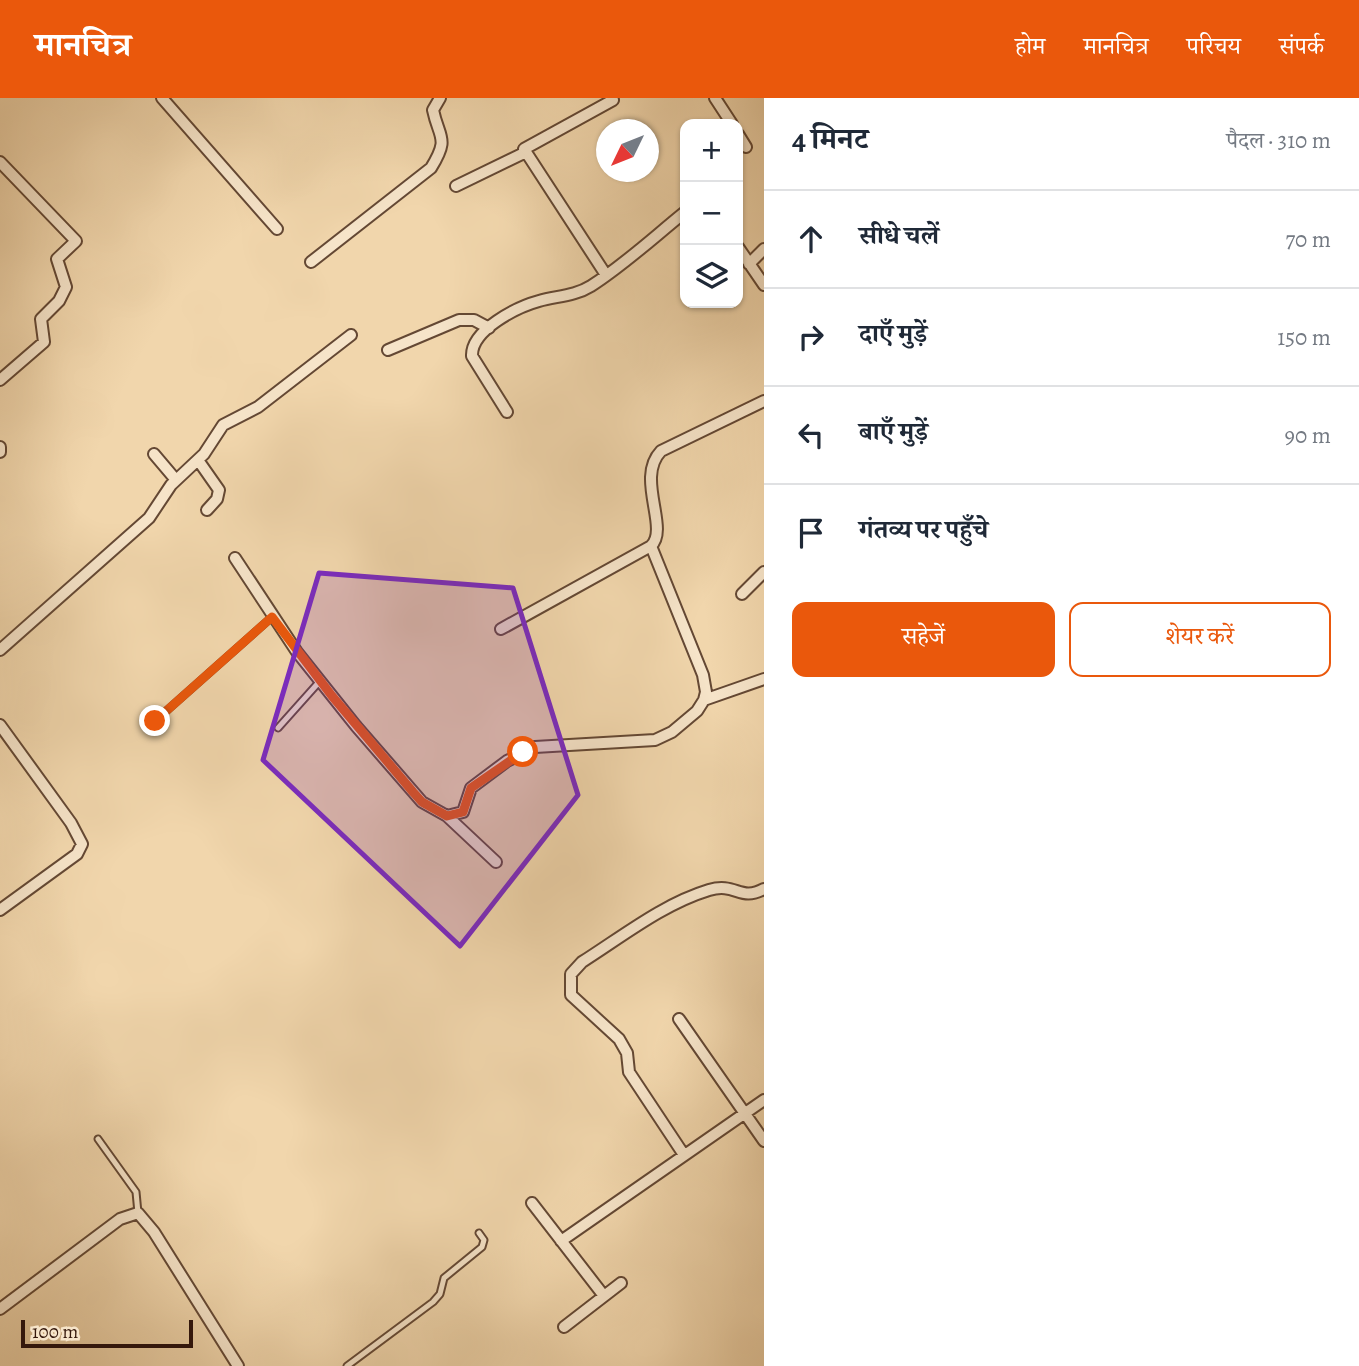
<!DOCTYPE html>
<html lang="hi">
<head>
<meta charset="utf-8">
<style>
  :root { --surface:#fff; --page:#f6f6f7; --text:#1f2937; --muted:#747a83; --line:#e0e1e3; --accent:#ea580c }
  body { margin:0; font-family:Alegreya,"Noto Serif Devanagari",serif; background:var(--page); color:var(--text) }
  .controls { position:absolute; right:21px; top:21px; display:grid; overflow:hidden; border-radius:14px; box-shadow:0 2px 5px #0004 }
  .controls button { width:63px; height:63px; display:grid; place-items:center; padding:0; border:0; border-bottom:2px solid var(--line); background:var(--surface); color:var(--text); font:35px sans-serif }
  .compass { position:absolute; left:596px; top:21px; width:63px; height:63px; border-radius:50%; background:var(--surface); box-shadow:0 2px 5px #0004; rotate:227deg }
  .scale { position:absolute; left:21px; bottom:18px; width:172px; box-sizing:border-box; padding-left:7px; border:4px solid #35180c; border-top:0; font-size:19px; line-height:24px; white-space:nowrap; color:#35180c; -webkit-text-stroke:5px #f6e4c9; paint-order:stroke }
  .stop { position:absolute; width:21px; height:21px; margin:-16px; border:5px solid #ea580c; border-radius:50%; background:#fff }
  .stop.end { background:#ea580c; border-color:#fff; box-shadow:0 2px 7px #0008 }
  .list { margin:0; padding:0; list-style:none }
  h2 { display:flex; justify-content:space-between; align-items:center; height:91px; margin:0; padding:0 28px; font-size:30px }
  h2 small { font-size:23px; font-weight:400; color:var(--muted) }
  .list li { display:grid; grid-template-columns:46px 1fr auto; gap:21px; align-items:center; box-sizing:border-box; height:98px; padding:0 28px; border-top:2px solid var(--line) }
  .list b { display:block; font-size:26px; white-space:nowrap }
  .list em { font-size:23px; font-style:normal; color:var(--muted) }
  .actions { display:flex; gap:14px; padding:21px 28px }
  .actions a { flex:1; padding:16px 0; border:2px solid var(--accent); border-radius:14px; text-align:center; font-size:24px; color:var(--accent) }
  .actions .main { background:var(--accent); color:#fff }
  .icon { flex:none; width:38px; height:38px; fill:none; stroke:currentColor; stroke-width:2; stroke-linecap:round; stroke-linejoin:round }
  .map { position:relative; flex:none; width:764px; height:1268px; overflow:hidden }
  header { display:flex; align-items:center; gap:42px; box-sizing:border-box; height:98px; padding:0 35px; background:var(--accent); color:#fff }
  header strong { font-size:33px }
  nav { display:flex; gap:38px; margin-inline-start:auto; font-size:24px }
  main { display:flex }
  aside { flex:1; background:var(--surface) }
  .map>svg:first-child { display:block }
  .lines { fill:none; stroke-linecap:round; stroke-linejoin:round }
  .lane-casing { stroke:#644834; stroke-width:9 }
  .street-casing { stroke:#644834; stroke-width:14 }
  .lane { stroke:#f6e4c9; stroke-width:5 }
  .street { stroke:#f6e4c9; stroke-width:10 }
  .route { stroke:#ea580c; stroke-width:9 }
  .marked { fill:#7b2cbf; fill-opacity:0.2; stroke:#7b2cbf; stroke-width:5; stroke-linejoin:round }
</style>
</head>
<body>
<header>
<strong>मानचित्र</strong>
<nav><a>होम</a><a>मानचित्र</a><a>परिचय</a><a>संपर्क</a></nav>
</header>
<main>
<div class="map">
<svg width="764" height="1268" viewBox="0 0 764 1268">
  <rect width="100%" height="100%" fill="#f1d6ac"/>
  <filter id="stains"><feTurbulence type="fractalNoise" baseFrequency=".00286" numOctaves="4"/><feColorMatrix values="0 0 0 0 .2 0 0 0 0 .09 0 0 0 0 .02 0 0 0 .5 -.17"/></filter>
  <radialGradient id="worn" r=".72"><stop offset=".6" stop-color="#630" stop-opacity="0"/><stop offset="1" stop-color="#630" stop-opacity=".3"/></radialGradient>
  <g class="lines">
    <defs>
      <path id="lane" d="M 155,623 L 272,519
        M 278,630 L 320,583
        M 98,1041 L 136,1094 L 138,1115
        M 347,1268 L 433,1204 L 440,1196 L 444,1180 L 482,1149 L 484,1142 L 479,1135"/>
      <path id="street" d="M 162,0 L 277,131
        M 715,0 L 732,26
        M 738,36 L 746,49
        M 0,64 L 76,143 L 57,161 L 66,189 L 59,203 L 41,221 L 44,244 L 0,282
        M 456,88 L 524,55
        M 738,149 L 764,187
        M 311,164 L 431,70 C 450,39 439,41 433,12 L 440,0
        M 749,166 L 764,151
        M 606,177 L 524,51 L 613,2
        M 388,252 L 459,222 L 474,222 L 489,230
        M 507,314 L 472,258 C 471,232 517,209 539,203 C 557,198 575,198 591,188 C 624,167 654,139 685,114
        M 0,349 L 0,354
        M 154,356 L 176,382
        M 198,362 L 219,392 L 217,401 L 207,412
        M 235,460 L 297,554 L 356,628 L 422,704 L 447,718 L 496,764
        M 742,496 L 764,474
        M 501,531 L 651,448 C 670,430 635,380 661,353 L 764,303
        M 0,552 L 149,420 L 171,387 L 204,356 L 223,327 L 258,309 L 351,237
        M 704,602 L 764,581
        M 0,627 L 71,725 L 82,746 L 77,756 L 0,812
        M 447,718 L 463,714 L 471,690 L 507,663 L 535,649 L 655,642 L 672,634 L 697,613 L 704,602 L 706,594 L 703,577 L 651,448
        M 679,921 L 764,1043
        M 684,1057 L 629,974 L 627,955 L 619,941 L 571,897 L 571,876 L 582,864 C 623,838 663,806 709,792 C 736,784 740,804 764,791
        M 532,1105 L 604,1198
        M 561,1143 L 764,1002
        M 0,1211 L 120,1121 L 138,1115 L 154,1134 L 238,1268
        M 564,1229 L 621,1185"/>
    </defs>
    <use href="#lane" class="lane-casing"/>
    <use href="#street" class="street-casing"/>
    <use href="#lane" class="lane"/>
    <use href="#street" class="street"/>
  </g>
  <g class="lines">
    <path class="route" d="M 155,623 L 272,519 L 332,598 L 413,694 L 422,704 L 447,718 L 463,714 L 471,690 L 523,654"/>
  </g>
  <path class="marked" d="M 319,475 L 513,490 L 578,697 L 460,848 L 263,662 Z"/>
  <rect width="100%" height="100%" filter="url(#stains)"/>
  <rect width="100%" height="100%" fill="url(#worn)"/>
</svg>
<div class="controls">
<button>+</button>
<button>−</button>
<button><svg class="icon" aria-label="layers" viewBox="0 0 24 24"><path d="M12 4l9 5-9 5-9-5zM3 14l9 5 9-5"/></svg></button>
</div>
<svg class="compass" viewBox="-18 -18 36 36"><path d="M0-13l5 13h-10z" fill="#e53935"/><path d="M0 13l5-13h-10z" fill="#747a83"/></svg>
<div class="scale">100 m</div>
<div class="stop" style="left:523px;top:654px"></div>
<div class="stop end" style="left:155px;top:623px"></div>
</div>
<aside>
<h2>4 मिनट<small>पैदल · 310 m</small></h2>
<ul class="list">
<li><svg class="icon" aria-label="ahead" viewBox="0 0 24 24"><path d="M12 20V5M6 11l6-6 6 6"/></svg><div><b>सीधे चलें</b></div><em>70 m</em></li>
<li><svg class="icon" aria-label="right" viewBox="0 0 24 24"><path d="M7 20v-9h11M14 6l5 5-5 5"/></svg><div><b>दाएँ मुड़ें</b></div><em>150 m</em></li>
<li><svg class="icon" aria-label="left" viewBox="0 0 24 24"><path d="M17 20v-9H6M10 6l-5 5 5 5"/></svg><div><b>बाएँ मुड़ें</b></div><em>90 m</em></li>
<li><svg class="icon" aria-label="arrive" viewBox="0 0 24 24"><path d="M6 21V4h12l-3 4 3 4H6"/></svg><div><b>गंतव्य पर पहुँचे</b></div></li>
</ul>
<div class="actions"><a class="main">सहेजें</a><a>शेयर करें</a></div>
</aside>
</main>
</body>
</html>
